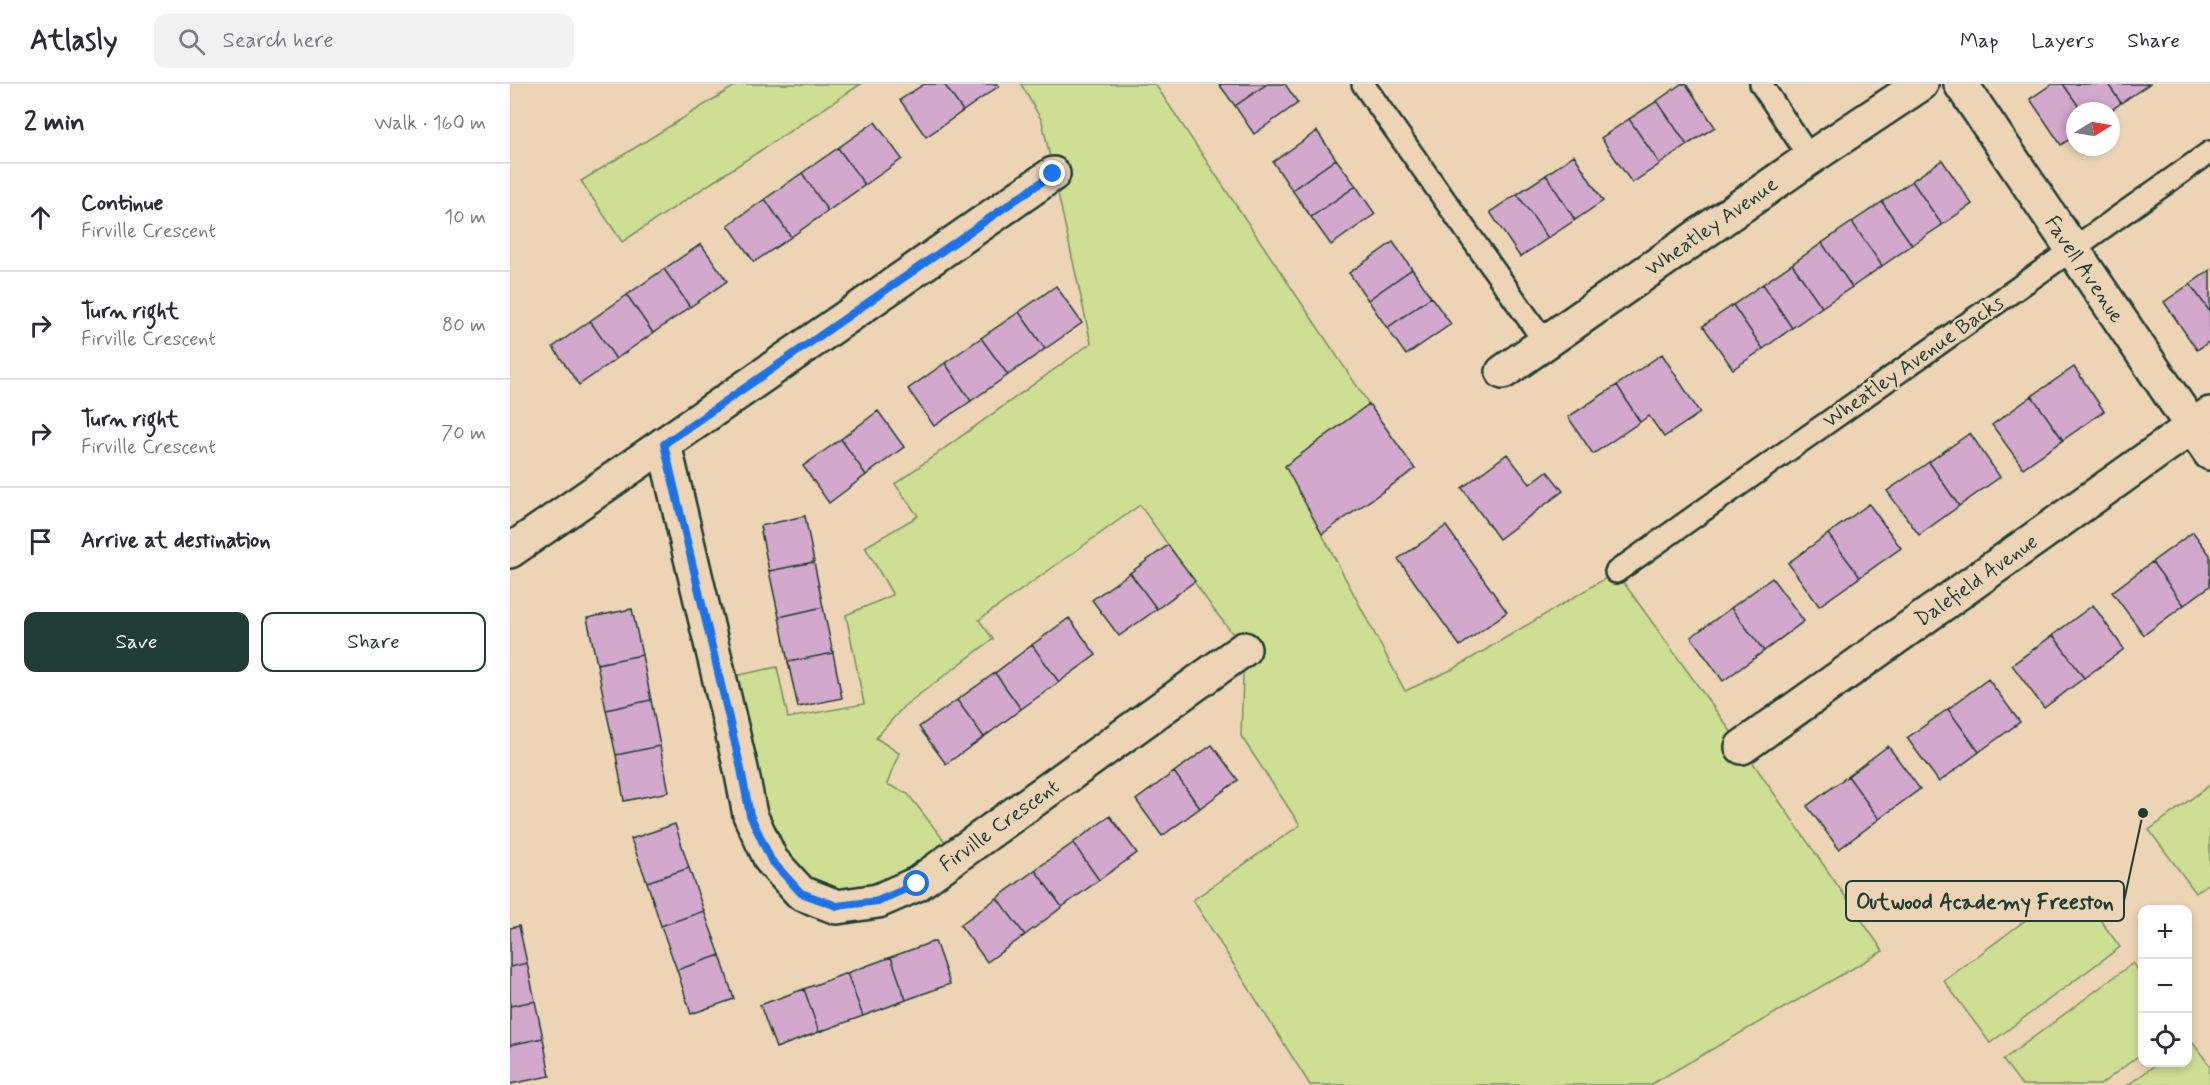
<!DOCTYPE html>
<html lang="en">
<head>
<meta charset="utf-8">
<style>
  :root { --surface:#fff; --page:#f2f2f3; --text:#2b2b33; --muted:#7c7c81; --line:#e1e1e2; --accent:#1f3d34 }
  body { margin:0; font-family:Mynerve,sans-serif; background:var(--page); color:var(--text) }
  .controls { position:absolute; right:18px; bottom:18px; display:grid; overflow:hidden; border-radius:12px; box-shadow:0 3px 9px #0003 }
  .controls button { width:54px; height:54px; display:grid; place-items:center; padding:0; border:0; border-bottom:2px solid var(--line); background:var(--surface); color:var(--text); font:30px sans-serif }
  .compass { position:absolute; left:1556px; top:18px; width:54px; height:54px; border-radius:50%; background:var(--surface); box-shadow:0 3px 9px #0003; rotate:79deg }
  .stop { position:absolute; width:18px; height:18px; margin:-14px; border:4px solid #1a73e8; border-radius:50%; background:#fff }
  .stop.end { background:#1a73e8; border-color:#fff; box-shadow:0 2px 6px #0008 }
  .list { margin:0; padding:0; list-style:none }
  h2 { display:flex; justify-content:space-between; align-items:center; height:78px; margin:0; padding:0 24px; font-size:26px }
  h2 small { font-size:20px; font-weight:400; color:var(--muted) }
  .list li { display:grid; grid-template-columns:39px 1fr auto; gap:18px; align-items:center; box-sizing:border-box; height:108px; padding:0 24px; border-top:2px solid var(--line) }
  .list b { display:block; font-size:22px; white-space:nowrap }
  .list p { margin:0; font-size:20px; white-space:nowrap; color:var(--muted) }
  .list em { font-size:20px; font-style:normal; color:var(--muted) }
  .actions { display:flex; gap:12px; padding:18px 24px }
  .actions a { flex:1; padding:14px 0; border:2px solid var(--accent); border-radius:12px; text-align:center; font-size:21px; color:var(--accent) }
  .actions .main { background:var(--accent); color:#fff }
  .icon { flex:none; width:33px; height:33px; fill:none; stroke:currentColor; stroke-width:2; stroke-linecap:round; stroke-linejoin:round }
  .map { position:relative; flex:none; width:1700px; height:1001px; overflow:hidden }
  header { display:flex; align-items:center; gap:36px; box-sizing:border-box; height:84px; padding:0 30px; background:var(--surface); border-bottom:2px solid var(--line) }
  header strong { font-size:28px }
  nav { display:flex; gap:33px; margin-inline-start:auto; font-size:21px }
  .search { width:420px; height:54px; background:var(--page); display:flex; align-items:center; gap:15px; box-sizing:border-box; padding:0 21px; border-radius:12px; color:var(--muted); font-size:22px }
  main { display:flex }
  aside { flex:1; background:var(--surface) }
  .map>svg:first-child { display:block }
  .green { fill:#cede92; stroke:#768e63; stroke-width:1.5 }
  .building { fill:#d3a8cd; stroke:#1f3d34; stroke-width:1.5 }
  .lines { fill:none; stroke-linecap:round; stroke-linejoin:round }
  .service-casing { stroke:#1f3d34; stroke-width:26 }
  .minor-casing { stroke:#1f3d34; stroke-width:38 }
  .service { stroke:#ecd4b4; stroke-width:21 }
  .minor { stroke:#ecd4b4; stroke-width:33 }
  .route { stroke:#1a73e8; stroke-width:8 }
  .labels { text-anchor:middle; stroke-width:5; stroke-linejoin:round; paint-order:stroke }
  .street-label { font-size:21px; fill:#1f3d34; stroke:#ecd4b4 }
  .leader { fill:none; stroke:#1f3d34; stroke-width:2 }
  .callout-dot { fill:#1f3d34; stroke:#ecd4b4; stroke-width:2 }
  .callout { fill:#ecd4b4; stroke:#1f3d34; stroke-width:2 }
  .callout-label { font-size:22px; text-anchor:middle; font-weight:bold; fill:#1f3d34 }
</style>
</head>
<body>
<header>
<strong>Atlasly</strong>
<div class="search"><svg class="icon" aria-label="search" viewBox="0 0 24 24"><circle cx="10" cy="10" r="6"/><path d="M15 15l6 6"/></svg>Search here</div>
<nav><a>Map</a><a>Layers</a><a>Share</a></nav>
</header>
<main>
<aside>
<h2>2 min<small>Walk · 160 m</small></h2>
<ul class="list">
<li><svg class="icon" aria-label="ahead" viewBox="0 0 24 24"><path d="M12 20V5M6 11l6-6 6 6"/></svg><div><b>Continue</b><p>Firville Crescent</p></div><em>10 m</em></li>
<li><svg class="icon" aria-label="right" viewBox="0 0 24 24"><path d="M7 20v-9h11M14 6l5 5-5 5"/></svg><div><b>Turn right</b><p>Firville Crescent</p></div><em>80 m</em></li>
<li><svg class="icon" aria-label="right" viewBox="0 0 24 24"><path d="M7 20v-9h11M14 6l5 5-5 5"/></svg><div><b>Turn right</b><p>Firville Crescent</p></div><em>70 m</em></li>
<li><svg class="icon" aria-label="arrive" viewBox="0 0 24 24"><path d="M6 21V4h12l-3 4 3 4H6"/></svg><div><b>Arrive at destination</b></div></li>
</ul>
<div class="actions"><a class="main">Save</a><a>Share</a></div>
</aside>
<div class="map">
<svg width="1700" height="1001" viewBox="0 0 1700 1001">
  <rect width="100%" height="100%" fill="#ecd4b4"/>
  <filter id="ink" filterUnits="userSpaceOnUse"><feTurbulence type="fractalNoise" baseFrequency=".0167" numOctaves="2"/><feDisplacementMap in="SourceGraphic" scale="12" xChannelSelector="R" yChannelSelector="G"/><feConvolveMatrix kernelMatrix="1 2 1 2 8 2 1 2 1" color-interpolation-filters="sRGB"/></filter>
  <g filter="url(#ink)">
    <path class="green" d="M 228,0 L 351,0 L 112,158 L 71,97 Z
      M 511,0 L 645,0 L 859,320 L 776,382 L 895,607 L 945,584 L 1106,488 L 1232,663 L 1373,867 L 1140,1001 L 800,1001 L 683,816 L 790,741 L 731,652 L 734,564 L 704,526 L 630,421 L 469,536 L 483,555 L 394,622 L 366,654 L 389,669 L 377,700 L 398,710 L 446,772 L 327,823 L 261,776 L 210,595 L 267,583 L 278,634 L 354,620 L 336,531 L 383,511 L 355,463 L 408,432 L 385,400 L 581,259 L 532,37 Z
      M 1700,701 L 1700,798 L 1686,809 L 1639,746 Z
      M 1564,800 L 1610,863 L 1480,959 L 1434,897 Z
      M 1623,879 L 1632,892 L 1632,969 L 1590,1001 L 1512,1001 L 1493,976 Z
      M 1680,955 L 1700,982 L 1700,1001 L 1618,1001 L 1648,979 L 1678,978 L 1678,957 Z"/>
    <path class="building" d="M 414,0 L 434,0 L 453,27 L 416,53 L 390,16 Z
      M 434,0 L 488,0 L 489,2 L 453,27 Z
      M 709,0 L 757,0 L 725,22 Z
      M 757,0 L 775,0 L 788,19 L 744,50 L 725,22 Z
      M 1171,0 L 1176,0 L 1205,43 L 1177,61 L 1147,17 Z
      M 1542,0 L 1553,0 L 1572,27 L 1565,27 L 1565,51 L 1551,61 L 1520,15 Z
      M 1553,0 L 1598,0 L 1611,19 L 1600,27 L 1572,27 Z
      M 1598,0 L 1639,0 L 1611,19 Z
      M 1147,17 L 1177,61 L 1150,80 L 1119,35 Z
      M 1119,35 L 1150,80 L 1122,99 L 1091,54 Z
      M 365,38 L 392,75 L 355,101 L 328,64 Z
      M 807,47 L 826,75 L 782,106 L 763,78 Z
      M 328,64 L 355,101 L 318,127 L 292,89 Z
      M 1064,71 L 1093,117 L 1065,136 L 1036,91 Z
      M 826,75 L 846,102 L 801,133 L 782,106 Z
      M 1432,76 L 1462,120 L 1432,141 L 1402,97 Z
      M 292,89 L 318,127 L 281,153 L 255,115 Z
      M 1036,91 L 1065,136 L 1038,154 L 1007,110 Z
      M 1402,97 L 1432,141 L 1402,161 L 1372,118 Z
      M 846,102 L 865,130 L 821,161 L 801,133 Z
      M 1007,110 L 1038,154 L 1010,173 L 980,128 Z
      M 255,115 L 281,153 L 244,178 L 218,141 Z
      M 1372,118 L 1402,161 L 1372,182 L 1342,138 Z
      M 1342,138 L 1372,182 L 1342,203 L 1312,159 Z
      M 883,158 L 902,185 L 858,216 L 839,189 Z
      M 1312,159 L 1342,203 L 1312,223 L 1282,180 Z
      M 191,160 L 217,197 L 180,223 L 154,185 Z
      M 1282,180 L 1312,223 L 1282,244 L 1253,200 Z
      M 154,185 L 180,223 L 143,249 L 117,211 Z
      M 902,185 L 921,213 L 877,244 L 858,216 Z
      M 1700,186 L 1700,228 L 1680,200 Z
      M 1253,200 L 1282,244 L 1253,265 L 1223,221 Z
      M 1680,200 L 1700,228 L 1700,257 L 1687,266 L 1654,218 Z
      M 546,202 L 572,239 L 535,265 L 509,228 Z
      M 117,211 L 143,249 L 106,275 L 80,237 Z
      M 921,213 L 941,240 L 896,271 L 877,244 Z
      M 1223,221 L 1253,265 L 1223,285 L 1193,242 Z
      M 509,228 L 535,265 L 498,291 L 471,254 Z
      M 80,237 L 106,275 L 69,301 L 43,263 Z
      M 471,254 L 498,291 L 461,317 L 435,279 Z
      M 1152,270 L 1190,329 L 1154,353 L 1139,332 L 1130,338 L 1107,301 Z
      M 435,279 L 461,317 L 424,342 L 398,305 Z
      M 1564,283 L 1594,327 L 1553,356 L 1522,312 Z
      M 1107,301 L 1130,338 L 1083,370 L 1058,333 Z
      M 1522,312 L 1553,356 L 1513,384 L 1482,341 Z
      M 859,320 L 905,385 L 812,450 L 775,382 Z
      M 368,327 L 394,363 L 356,391 L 331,355 Z
      M 1460,349 L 1490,393 L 1449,422 L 1419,378 Z
      M 331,355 L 356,391 L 319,419 L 293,382 Z
      M 997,370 L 1020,400 L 1037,387 L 1053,407 L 989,455 L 952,404 Z
      M 1419,378 L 1449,422 L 1409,451 L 1377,407 Z
      M 1359,420 L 1391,464 L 1350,493 L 1318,450 Z
      M 295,432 L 304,478 L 259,487 L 250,442 Z
      M 936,442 L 997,528 L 950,562 L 888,475 Z
      M 1683,448 L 1700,471 L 1700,502 L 1674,521 L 1642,478 Z
      M 1318,450 L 1350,493 L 1309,522 L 1278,479 Z
      M 658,461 L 685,497 L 647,525 L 620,489 Z
      M 304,478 L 313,523 L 269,533 L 259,487 Z
      M 1642,478 L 1674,521 L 1634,551 L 1602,508 Z
      M 620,489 L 647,525 L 609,552 L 582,516 Z
      M 1262,494 L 1294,537 L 1254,567 L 1221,524 Z
      M 1583,521 L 1614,565 L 1574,594 L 1543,551 Z
      M 313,523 L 323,569 L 278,578 L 269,533 Z
      M 1221,524 L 1254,567 L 1213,597 L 1181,553 Z
      M 122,525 L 132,571 L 87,580 L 77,534 Z
      M 559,534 L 586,571 L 549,598 L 522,561 Z
      M 1543,551 L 1574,594 L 1534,624 L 1502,581 Z
      M 522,561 L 549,598 L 511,625 L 485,589 Z
      M 323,569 L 332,614 L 288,623 L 278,578 Z
      M 132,571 L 141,616 L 96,626 L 87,580 Z
      M 485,589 L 511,625 L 474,653 L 447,616 Z
      M 1478,595 L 1510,638 L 1469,668 L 1438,625 Z
      M 141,616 L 150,662 L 106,671 L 96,626 Z
      M 447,616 L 474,653 L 436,680 L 409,643 Z
      M 1438,625 L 1469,668 L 1429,698 L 1397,654 Z
      M 702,661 L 728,696 L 690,724 L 664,688 Z
      M 150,662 L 159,708 L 114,717 L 106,671 Z
      M 1378,662 L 1410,705 L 1369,735 L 1338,692 Z
      M 664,688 L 690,724 L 652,752 L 626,716 Z
      M 1338,692 L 1369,735 L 1329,765 L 1297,722 Z
      M 600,732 L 627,769 L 589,796 L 563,759 Z
      M 165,740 L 179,784 L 137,798 L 121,755 Z
      M 563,759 L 589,796 L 552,823 L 525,786 Z
      M 179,784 L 194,827 L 151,842 L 137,798 Z
      M 525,786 L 552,823 L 515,851 L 487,814 Z
      M 487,814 L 515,851 L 477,878 L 450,841 Z
      M 194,827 L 210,871 L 167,886 L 151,842 Z
      M 9,842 L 17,879 L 0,883 L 0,844 Z
      M 425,857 L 440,900 L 396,916 L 381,873 Z
      M 210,871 L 224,915 L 181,930 L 167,886 Z
      M 381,873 L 396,916 L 353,932 L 337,889 Z
      M 17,879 L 25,917 L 0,922 L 0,883 Z
      M 337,889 L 353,932 L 309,948 L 294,905 Z
      M 294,905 L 309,948 L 266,964 L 250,921 Z
      M 25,917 L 33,954 L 0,961 L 0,922 Z
      M 33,954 L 40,992 L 0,1000 L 0,961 Z"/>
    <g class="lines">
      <defs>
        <path id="service" d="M 853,0 L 1034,257
          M 1251,0 L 1300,74
          M 1106,488 L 1700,68"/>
        <path id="minor" d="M 1451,0 L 1700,369
          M 993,288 L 1300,74 L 1411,0
          M 154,360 L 231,685 L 240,731 L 261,776 L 291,809 L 327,823 L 368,817 L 407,800 L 734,565
          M 0,467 L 543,90
          M 1232,663 L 1700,330"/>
      </defs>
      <use href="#service" class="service-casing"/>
      <use href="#minor" class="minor-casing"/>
      <use href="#service" class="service"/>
      <use href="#minor" class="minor"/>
    </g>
  </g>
  <g class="lines" filter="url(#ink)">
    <path class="route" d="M 407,800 L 368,817 L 327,822 L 291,809 L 261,776 L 240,731 L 231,685 L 154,360 L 543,90"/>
  </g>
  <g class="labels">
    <g class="street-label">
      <text transform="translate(1201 142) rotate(-35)" y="7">Wheatley Avenue</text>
      <text transform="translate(1575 185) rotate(56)" y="7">Favell Avenue</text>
      <text transform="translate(1403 277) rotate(-35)" y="7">Wheatley Avenue Backs</text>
      <text transform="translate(1466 496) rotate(-35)" y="7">Dalefield Avenue</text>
      <text transform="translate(489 741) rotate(-36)" y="7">Firville Crescent</text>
    </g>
  </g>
  <path class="leader" d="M1633 729L1614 817"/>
  <circle class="callout-dot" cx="1633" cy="729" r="6"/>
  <rect class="callout" x="1336" y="797" width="278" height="40" rx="6"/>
  <g class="callout-label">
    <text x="1475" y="825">Outwood Academy Freeston</text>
  </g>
</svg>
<div class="controls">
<button>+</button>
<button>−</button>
<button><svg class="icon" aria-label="locate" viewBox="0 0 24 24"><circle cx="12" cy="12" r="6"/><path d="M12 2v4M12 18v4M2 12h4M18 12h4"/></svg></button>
</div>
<svg class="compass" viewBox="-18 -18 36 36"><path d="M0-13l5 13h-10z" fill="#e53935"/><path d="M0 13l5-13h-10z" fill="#7c7c81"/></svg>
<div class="stop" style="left:407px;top:800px"></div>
<div class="stop end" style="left:543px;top:90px"></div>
</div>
</main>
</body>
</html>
